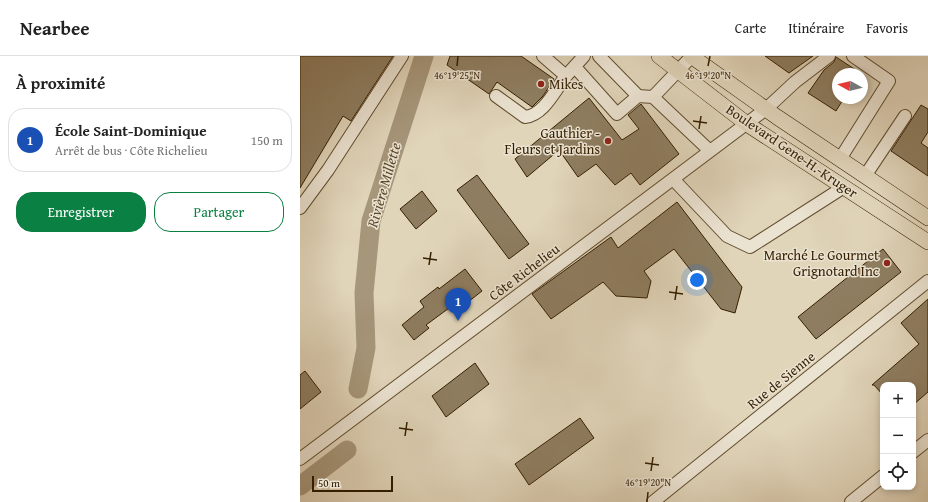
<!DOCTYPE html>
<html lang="fr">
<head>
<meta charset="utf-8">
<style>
  :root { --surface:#fff; --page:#f6f6f6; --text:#222; --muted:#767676; --line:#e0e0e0; --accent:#0b8043 }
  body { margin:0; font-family:"Gentium Book Plus",serif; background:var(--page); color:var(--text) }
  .controls { position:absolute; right:12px; bottom:12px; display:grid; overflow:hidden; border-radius:8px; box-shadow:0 2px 6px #0003 }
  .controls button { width:36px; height:36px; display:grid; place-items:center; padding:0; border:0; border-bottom:1px solid var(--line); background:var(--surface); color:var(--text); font:20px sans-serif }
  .compass { position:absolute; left:532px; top:12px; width:36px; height:36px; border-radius:50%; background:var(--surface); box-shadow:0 2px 6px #0003; rotate:278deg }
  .scale { position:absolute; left:12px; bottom:10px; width:81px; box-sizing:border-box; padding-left:4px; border:2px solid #351f00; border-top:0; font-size:11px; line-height:14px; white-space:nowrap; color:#351f00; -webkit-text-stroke:3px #ebe3d2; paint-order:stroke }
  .you { position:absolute; left:397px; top:224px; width:14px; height:14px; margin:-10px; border:3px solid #fff; border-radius:50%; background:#1a73e8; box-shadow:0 0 0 6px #1a73e833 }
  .badge { display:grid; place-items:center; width:26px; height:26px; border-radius:50%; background:var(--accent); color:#fff; font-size:13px; font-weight:700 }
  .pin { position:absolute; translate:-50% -33px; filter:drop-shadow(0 1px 2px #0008) }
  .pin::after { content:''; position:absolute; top:21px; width:14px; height:12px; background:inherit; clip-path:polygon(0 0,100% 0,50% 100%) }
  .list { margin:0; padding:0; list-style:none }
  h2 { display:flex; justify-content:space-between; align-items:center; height:52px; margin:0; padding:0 16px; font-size:17px }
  h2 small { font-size:13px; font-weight:400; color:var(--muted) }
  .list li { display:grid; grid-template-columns:26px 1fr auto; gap:12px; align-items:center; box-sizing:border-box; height:64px; margin:0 8px 8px; padding:0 8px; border:1px solid var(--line); border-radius:16px }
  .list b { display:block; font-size:15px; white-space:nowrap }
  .list p { margin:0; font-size:13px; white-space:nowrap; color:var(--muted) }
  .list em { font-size:13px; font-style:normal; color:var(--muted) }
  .actions { display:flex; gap:8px; padding:12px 16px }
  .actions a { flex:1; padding:9px 0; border:1px solid var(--accent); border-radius:16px; text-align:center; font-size:14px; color:var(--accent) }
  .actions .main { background:var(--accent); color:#fff }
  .icon { flex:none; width:22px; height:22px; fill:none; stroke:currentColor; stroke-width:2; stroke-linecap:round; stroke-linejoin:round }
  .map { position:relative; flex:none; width:628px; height:446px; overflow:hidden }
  header { display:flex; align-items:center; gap:24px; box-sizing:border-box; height:56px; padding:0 20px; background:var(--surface); border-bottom:1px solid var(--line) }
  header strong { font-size:19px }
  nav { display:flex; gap:22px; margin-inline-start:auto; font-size:14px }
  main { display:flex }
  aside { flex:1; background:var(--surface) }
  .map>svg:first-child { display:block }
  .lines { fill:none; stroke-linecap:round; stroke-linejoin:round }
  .river { stroke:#a6967a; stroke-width:19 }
  .building { fill:#8e7d60; stroke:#351f00 }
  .minor-casing { stroke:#604c2e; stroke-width:14 }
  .major-casing { stroke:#351f00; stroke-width:16 }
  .minor { stroke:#ebe3d2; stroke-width:12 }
  .major { stroke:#e0d4b9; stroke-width:15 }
  .ticks { fill:none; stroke:#351f00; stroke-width:1.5 }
  .poi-dot { fill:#8f2418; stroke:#ebe3d2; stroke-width:1.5 }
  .labels { text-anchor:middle; stroke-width:3; stroke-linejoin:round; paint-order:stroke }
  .poi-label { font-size:14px; fill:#351f00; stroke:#ebe3d2; text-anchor:end }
  .street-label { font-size:14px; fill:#351f00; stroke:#ebe3d2 }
  .water-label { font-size:15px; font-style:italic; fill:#5d492b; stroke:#ebe3d2 }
  .ticks-label { font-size:10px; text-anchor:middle; fill:#351f00; stroke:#ebe3d2; stroke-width:3; stroke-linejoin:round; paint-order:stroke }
</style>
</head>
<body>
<header>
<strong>Nearbee</strong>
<nav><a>Carte</a><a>Itinéraire</a><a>Favoris</a></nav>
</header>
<main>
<aside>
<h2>À proximité<small></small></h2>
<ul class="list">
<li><span class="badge" style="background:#1a4fb4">1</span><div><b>École Saint-Dominique</b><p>Arrêt de bus · Côte Richelieu</p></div><em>150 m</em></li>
</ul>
<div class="actions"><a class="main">Enregistrer</a><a>Partager</a></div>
</aside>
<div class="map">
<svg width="628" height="446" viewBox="0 0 628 446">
  <rect width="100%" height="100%" fill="#e0d4b9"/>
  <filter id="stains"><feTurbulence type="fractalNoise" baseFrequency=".005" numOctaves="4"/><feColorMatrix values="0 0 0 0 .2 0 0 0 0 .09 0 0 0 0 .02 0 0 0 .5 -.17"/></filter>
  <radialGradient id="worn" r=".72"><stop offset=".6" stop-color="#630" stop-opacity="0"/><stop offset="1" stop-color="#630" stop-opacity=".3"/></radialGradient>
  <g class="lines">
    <path class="river" d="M 58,333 L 66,292 L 64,237 L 71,165 L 124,0
      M 0,430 L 47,394"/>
  </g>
  <path class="building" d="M 0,0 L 93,0 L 51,65 L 43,60 L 0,132 Z
    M 150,0 L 221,0 L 254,23 L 243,40 L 232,51 L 197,26 L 189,38 L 147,9 Z
    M 465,0 L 513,0 L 489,17 Z
    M 536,1 L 562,18 L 538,18 L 538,42 L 544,42 L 536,55 L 508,37 L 524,14 L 534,6 Z
    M 289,42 L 322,84 L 339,73 L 328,59 L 341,48 L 379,98 L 340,129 L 331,117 L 315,129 L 296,108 L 278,121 L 259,94 L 227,121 L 215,103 Z
    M 621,49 L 628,53 L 628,76 L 621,87 L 628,92 L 628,120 L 591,95 Z
    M 177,119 L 229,188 L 209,203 L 157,134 Z
    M 122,135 L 137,155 L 116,173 L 100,153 Z
    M 377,146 L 442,231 L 435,257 L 421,253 L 374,193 L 344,215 L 351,225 L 347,242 L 316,240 L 303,226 L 251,263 L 232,238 L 311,181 L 318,192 Z
    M 583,193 L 601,216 L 516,283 L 498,261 Z
    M 165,213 L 182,235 L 168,246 L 164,241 L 126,269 L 129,272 L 114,284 L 102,269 L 124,251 L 120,245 L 138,231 L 139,233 Z
    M 628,243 L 628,336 L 613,349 L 613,329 L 583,329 L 583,339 L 574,329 L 572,329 L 619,288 L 601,267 Z
    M 175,307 L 189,328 L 146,361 L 132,340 Z
    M 5,315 L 21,336 L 0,353 L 0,319 Z
    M 280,362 L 294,382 L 229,429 L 215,408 Z"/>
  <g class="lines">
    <defs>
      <path id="minor" d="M 243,0 L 266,20 L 284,0
        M 275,11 L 317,58 L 338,40 L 299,0
        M 196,40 L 225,61 C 244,59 255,34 266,20
        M 338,40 L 353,41 L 410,95
        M 353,41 L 392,0
        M 540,103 L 589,25 L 553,0
        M 565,120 L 605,60
        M 373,123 L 427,180 L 450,191 L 544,131
        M 0,152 L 28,114 L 102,0
        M 613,396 L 628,384
        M 0,403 L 466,53 L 495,26 L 529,0
        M 353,446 L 628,225
        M 551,446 L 583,420"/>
      <path id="major" d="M 359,0 L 447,68 L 628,186
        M 391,0 L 477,61 L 628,162"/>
    </defs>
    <use href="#minor" class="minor-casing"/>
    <use href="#major" class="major-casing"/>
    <use href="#minor" class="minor"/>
    <use href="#major" class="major"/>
  </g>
  <path class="ticks" d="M 157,10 L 158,0M 408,10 L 410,0M 393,65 L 407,67M 399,73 L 401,60M 123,202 L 137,204M 129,209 L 131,196M 369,236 L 383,238M 375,244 L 377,230M 99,372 L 113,374M 105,380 L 107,366M 345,407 L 359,409M 351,415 L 353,401M 347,446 L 348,436"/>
  <g class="poi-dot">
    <circle cx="241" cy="28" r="4"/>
    <circle cx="308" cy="85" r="4"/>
    <circle cx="587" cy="207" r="4"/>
  </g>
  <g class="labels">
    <g class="poi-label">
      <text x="249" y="33" text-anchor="start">Mikes</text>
      <text x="300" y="82">Gauthier -<tspan x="300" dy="16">Fleurs et Jardins</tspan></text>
      <text x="579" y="204">Marché Le Gourmet<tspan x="579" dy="16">Grignotard Inc</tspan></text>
    </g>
    <g class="street-label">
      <text transform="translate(492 95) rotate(34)" y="5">Boulevard Gene-H.-Kruger</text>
      <text transform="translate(224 216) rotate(-37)" y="5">Côte Richelieu</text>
      <text transform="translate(481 324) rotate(-39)" y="5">Rue de Sienne</text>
    </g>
    <g class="water-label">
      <text transform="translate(84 129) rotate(-74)" y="5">Rivière Millette</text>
    </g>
  </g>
  <g class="ticks-label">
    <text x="157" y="23">46°19'25"N</text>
    <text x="408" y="23">46°19'20"N</text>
    <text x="348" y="430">46°19'20"N</text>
  </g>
  <rect width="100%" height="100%" filter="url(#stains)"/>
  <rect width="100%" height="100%" fill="url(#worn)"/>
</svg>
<div class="controls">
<button>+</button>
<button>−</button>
<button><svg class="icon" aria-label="locate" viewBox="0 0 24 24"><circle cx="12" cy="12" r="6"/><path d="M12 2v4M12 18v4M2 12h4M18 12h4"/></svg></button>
</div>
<svg class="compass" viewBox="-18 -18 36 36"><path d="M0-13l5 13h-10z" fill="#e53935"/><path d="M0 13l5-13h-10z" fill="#767676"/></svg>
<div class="scale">50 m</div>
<div class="you"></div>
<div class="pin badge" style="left:158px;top:265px;background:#1a4fb4">1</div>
</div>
</main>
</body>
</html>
